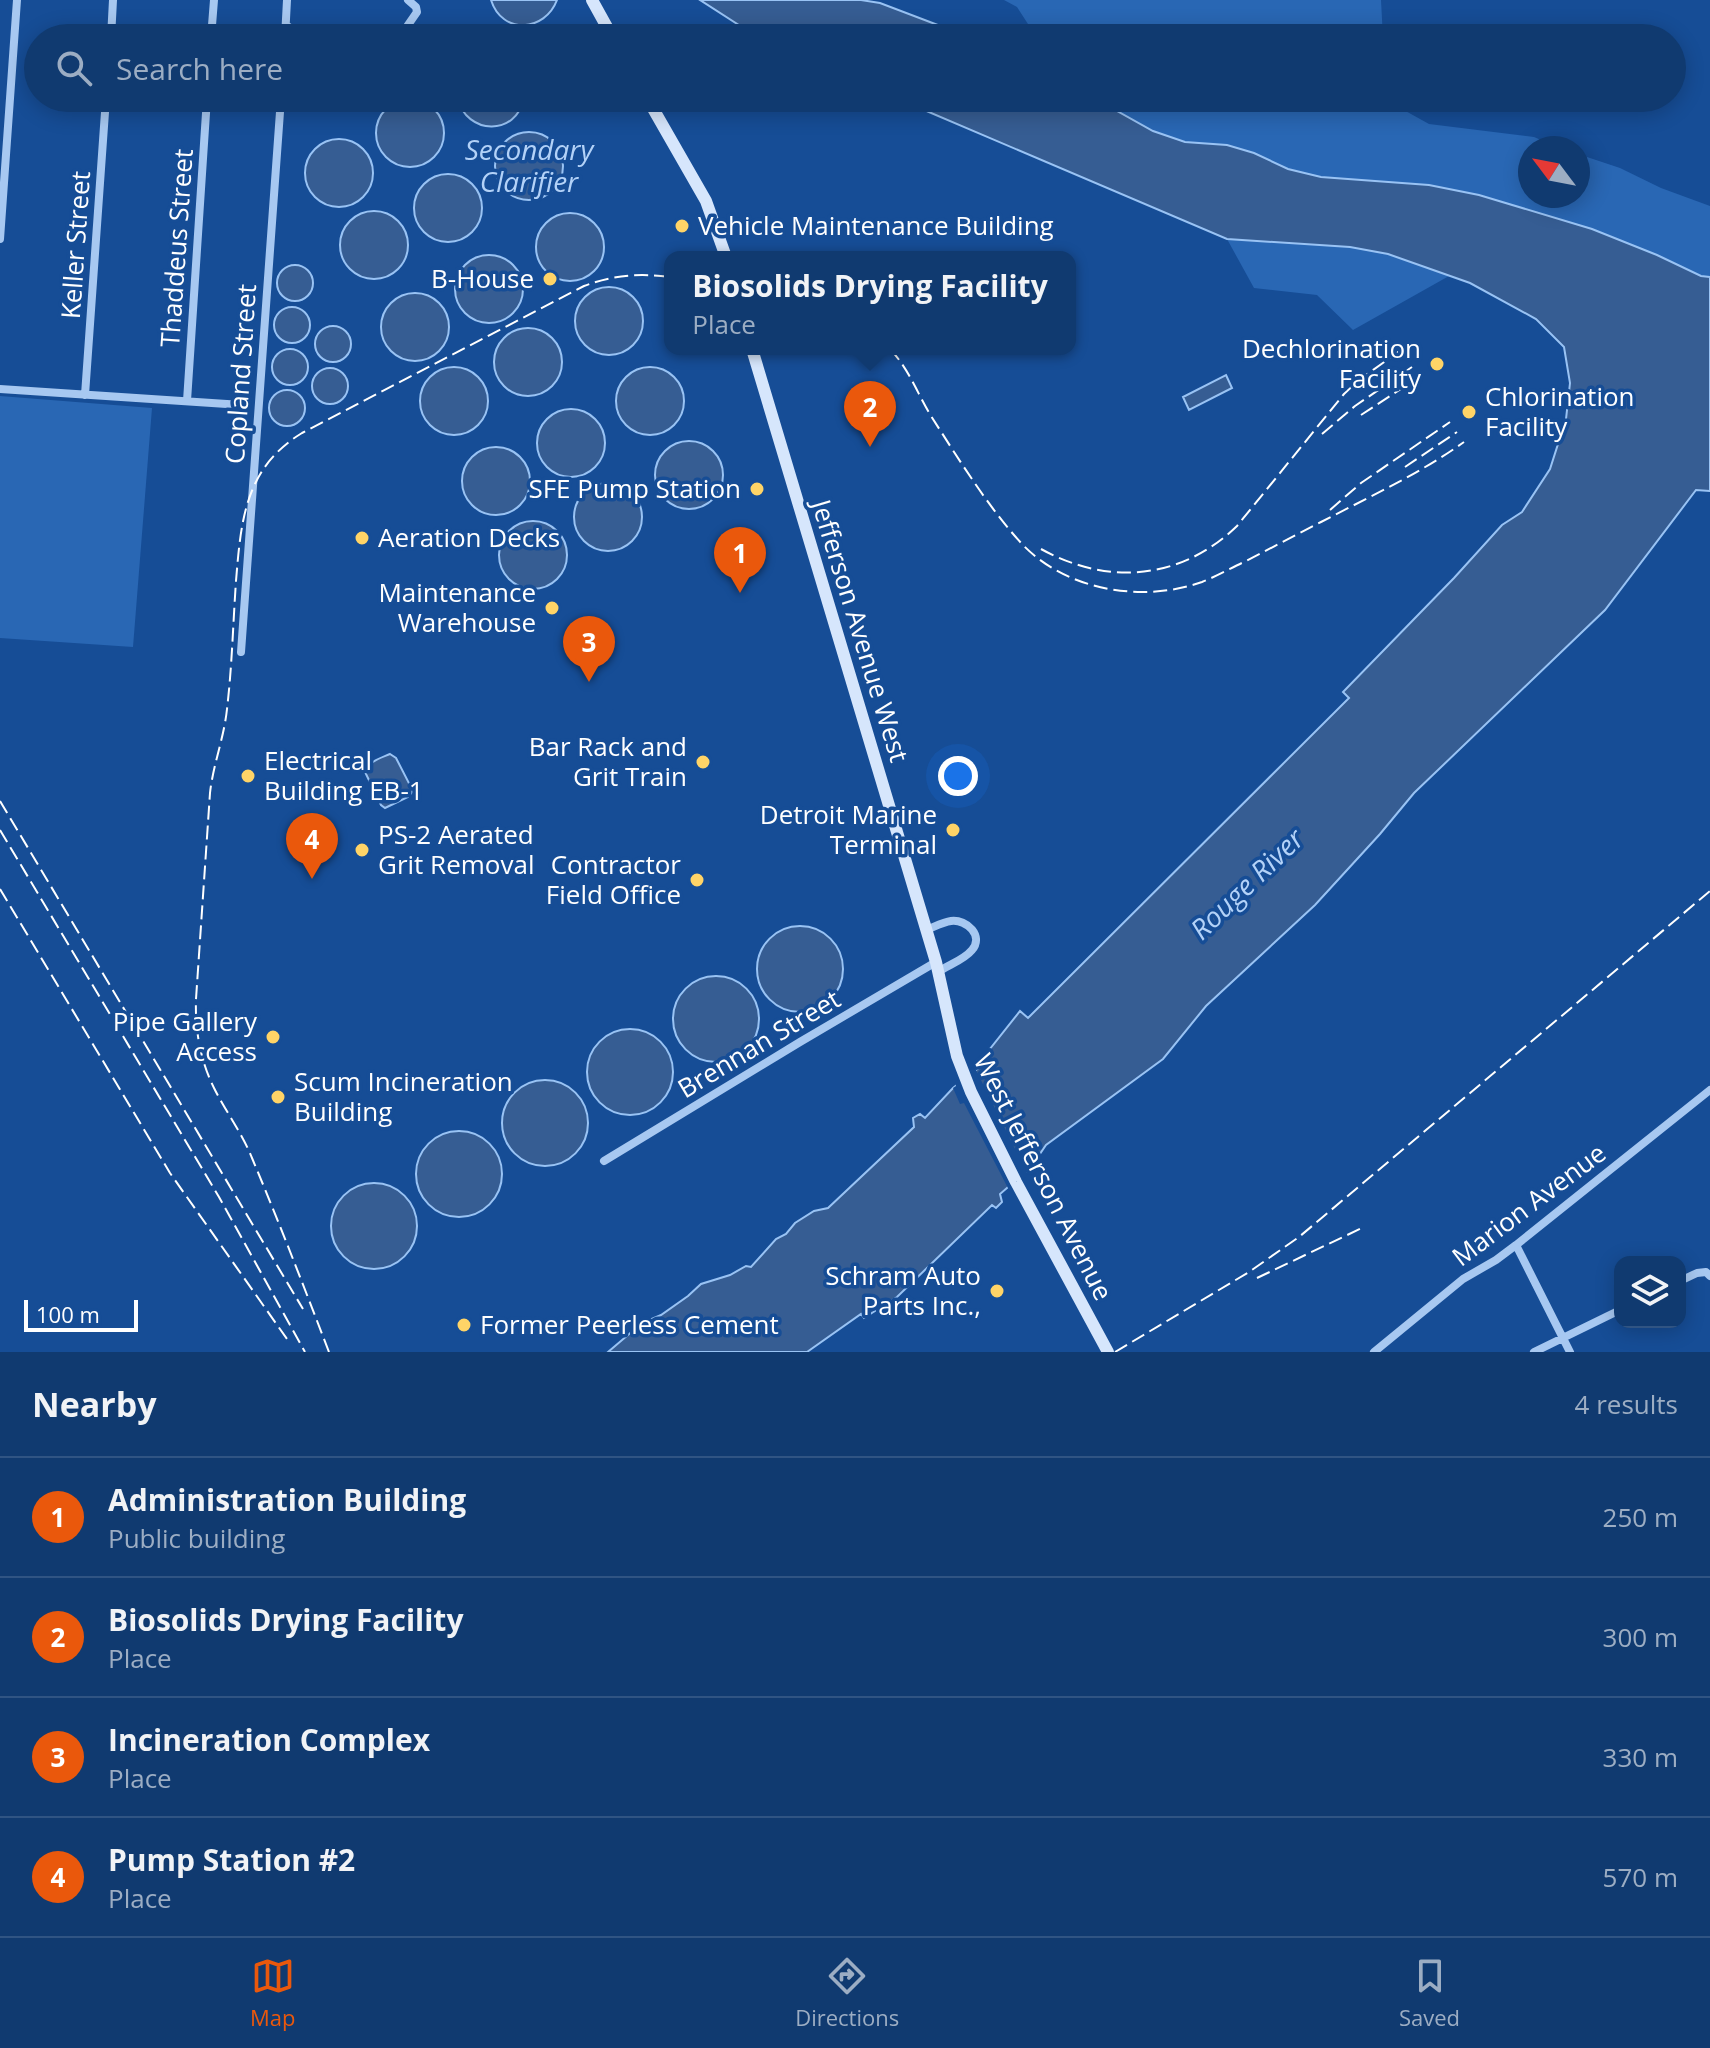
<!DOCTYPE html>
<html lang="en">
<head>
<meta charset="utf-8">
<style>
  :root { --surface:#103a70; --page:#1e4578; --text:#f1f3f6; --muted:#9cadc3; --line:#305483; --accent:#ea580c }
  body { margin:0; font-family:"Open Sans",sans-serif; background:var(--page); color:var(--text) }
  .controls { position:absolute; right:24px; bottom:24px; display:grid; overflow:hidden; border-radius:16px; box-shadow:0 4px 20px #0003 }
  .controls button { width:72px; height:72px; display:grid; place-items:center; padding:0; border:0; border-bottom:2px solid var(--line); background:var(--surface); color:var(--text); font:40px sans-serif }
  .compass { position:absolute; left:1518px; top:136px; width:72px; height:72px; border-radius:50%; background:var(--surface); box-shadow:0 4px 20px #0003; rotate:302deg }
  .scale { position:absolute; left:24px; bottom:20px; width:114px; box-sizing:border-box; padding-left:8px; border:4px solid #fff; border-top:0; font-size:22px; line-height:28px; white-space:nowrap; color:#fff; -webkit-text-stroke:6px #164d96; paint-order:stroke }
  .you { position:absolute; left:958px; top:776px; width:28px; height:28px; margin:-20px; border:6px solid #fff; border-radius:50%; background:#1a73e8; box-shadow:0 0 0 12px #1a73e833 }
  .badge { display:grid; place-items:center; width:52px; height:52px; border-radius:50%; background:var(--accent); color:#fff; font-size:26px; font-weight:700 }
  .pin { position:absolute; translate:-50% -66px; filter:drop-shadow(0 2px 4px #0008) }
  .pin::after { content:''; position:absolute; top:42px; width:28px; height:24px; background:inherit; clip-path:polygon(0 0,100% 0,50% 100%) }
  .popup { position:absolute; left:664px; top:251px; width:412px; height:104px; box-sizing:border-box; display:grid; place-content:center; border-radius:16px; background:var(--surface); filter:drop-shadow(0 2px 6px #0005); font-size:26px; white-space:nowrap; color:var(--muted) }
  .popup b { font-size:30px; color:var(--text) }
  .popup::after { content:''; position:absolute; left:50%; top:100%; margin-left:-16px; border:16px solid transparent; border-top-color:var(--surface) }
  .list { margin:0; padding:0; list-style:none }
  h2 { display:flex; justify-content:space-between; align-items:center; height:104px; margin:0; padding:0 32px; font-size:34px }
  h2 small { font-size:26px; font-weight:400; color:var(--muted) }
  .list li { display:grid; grid-template-columns:52px 1fr auto; gap:24px; align-items:center; box-sizing:border-box; height:120px; padding:0 32px; border-top:2px solid var(--line) }
  .list b { display:block; font-size:30px; white-space:nowrap }
  .list p { margin:0; font-size:26px; white-space:nowrap; color:var(--muted) }
  .list em { font-size:26px; font-style:normal; color:var(--muted) }
  .icon { flex:none; width:44px; height:44px; fill:none; stroke:currentColor; stroke-width:2; stroke-linecap:round; stroke-linejoin:round }
  .map { position:relative; flex:none; width:1710px; height:1352px; overflow:hidden }
  .search { position:absolute; background:var(--surface); box-shadow:0 4px 20px #0003; left:24px; right:24px; top:24px; height:88px; display:flex; align-items:center; gap:20px; box-sizing:border-box; padding:0 28px; border-radius:44px; color:var(--muted); font-size:30px }
  .sheet { height:584px; background:var(--surface) }
  nav { display:flex; justify-content:space-around; align-items:center; box-sizing:border-box; height:112px; border-top:2px solid var(--line); background:var(--surface); font-size:22px; color:var(--muted) }
  nav a { display:grid; justify-items:center; gap:4px }
  nav .on { color:var(--accent) }
  .map>svg:first-child { display:block }
  .green { fill:#2967b4 }
  .water { fill:#365d93; stroke:#99c3f4; stroke-width:2 }
  .pier { fill:#164d96 }
  .lines { fill:none; stroke-linecap:round; stroke-linejoin:round }
  .street { stroke:#a7c8f1; stroke-width:8 }
  .secondary { stroke:#d6e6fc; stroke-width:12 }
  .rail { stroke:#fff; stroke-width:2; stroke-dasharray:14 6; stroke-linecap:butt }
  .poi-dot { fill:#ffd467; stroke:#164d96; stroke-width:3 }
  .labels { text-anchor:middle; stroke-width:7; stroke-linejoin:round; paint-order:stroke }
  .poi-label { font-size:26px; fill:#fff; stroke:#164d96; text-anchor:end }
  .street-label { font-size:26px; fill:#fff; stroke:#164d96 }
  .water-label { font-size:28px; font-style:italic; fill:#b3d2f8; stroke:#164d96 }
</style>
</head>
<body>
<div class="map">
<svg width="1710" height="1352" viewBox="0 0 1710 1352">
  <rect width="100%" height="100%" fill="#164d96"/>
  <path class="green" d="M 1004,0 L 1381,0 L 1383,38 L 1037,38 L 1017,7 Z
    M 1061,98 L 1396,98 L 1402,109 L 1429,124 L 1534,137 L 1560,148 L 1530,148 L 1530,196 L 1578,196 L 1578,154 L 1620,168 L 1661,188 L 1710,206 L 1710,277 L 1701,276 L 1657,255 L 1592,229 L 1479,195 L 1429,185 L 1321,177 L 1288,169 L 1254,153 L 1227,145 L 1185,142 L 1153,131 L 1108,106 Z
    M 1227,239 L 1350,247 L 1388,254 L 1449,276 L 1353,330 L 1317,295 L 1254,288 Z
    M 0,396 L 152,408 L 133,647 L 0,638 Z"/>
  <path class="water" d="M 491,0 L 557,0 C 545,32 502,35 491,0 Z
    M 700,0 L 861,0 L 880,3 L 972,38 L 759,38 Z
    M 457,98 L 524,98 C 516,137 467,135 457,98 Z
    M 896,98 L 1061,98 L 1108,106 L 1153,131 L 1185,142 L 1227,145 L 1254,153 L 1288,169 L 1321,177 L 1429,185 L 1479,195 L 1592,229 L 1657,255 L 1701,276 L 1710,277 L 1710,491 L 1696,490 L 1605,610 L 1414,793 L 1380,834 L 1315,905 L 1206,1006 L 1163,1059 L 1046,1145 L 1031,1167 L 1000,1194 L 1002,1202 L 996,1208 L 992,1205 L 897,1297 L 864,1318 L 861,1314 L 807,1352 L 608,1352 L 642,1323 L 661,1315 L 688,1296 L 701,1284 L 730,1275 L 746,1266 L 751,1267 L 776,1239 L 786,1234 L 795,1223 L 814,1211 L 828,1208 L 914,1127 L 913,1118 L 920,1114 L 925,1118 L 953,1088 L 980,1067 L 978,1064 L 1020,1011 L 1028,1018 L 1349,698 L 1343,692 L 1454,578 L 1502,525 L 1522,512 L 1550,469 L 1566,419 L 1570,383 L 1564,347 L 1536,319 L 1470,283 L 1388,254 L 1350,247 L 1227,239 Z
    M376 133a34 34 0 1 1 68 0a34 34 0 1 1-68 0Z
    M495 166a34 34 0 1 1 68 0a34 34 0 1 1-68 0Z
    M305 173a34 34 0 1 1 68 0a34 34 0 1 1-68 0Z
    M414 208a34 34 0 1 1 68 0a34 34 0 1 1-68 0Z
    M340 245a34 34 0 1 1 68 0a34 34 0 1 1-68 0Z
    M536 247a34 34 0 1 1 68 0a34 34 0 1 1-68 0Z
    M455 289a34 34 0 1 1 68 0a34 34 0 1 1-68 0Z
    M277 283a18 18 0 1 1 36 0a18 18 0 1 1-36 0Z
    M575 321a34 34 0 1 1 68 0a34 34 0 1 1-68 0Z
    M381 327a34 34 0 1 1 68 0a34 34 0 1 1-68 0Z
    M274 325a18 18 0 1 1 36 0a18 18 0 1 1-36 0Z
    M315 344a18 18 0 1 1 36 0a18 18 0 1 1-36 0Z
    M494 362a34 34 0 1 1 68 0a34 34 0 1 1-68 0Z
    M272 367a18 18 0 1 1 36 0a18 18 0 1 1-36 0Z
    M420 401a34 34 0 1 1 68 0a34 34 0 1 1-68 0Z
    M616 401a34 34 0 1 1 68 0a34 34 0 1 1-68 0Z
    M312 386a18 18 0 1 1 36 0a18 18 0 1 1-36 0Z
    M 1226,375 L 1232,388 L 1189,410 L 1183,397 Z
    M269 408a18 18 0 1 1 36 0a18 18 0 1 1-36 0Z
    M537 443a34 34 0 1 1 68 0a34 34 0 1 1-68 0Z
    M655 475a34 34 0 1 1 68 0a34 34 0 1 1-68 0Z
    M462 481a34 34 0 1 1 68 0a34 34 0 1 1-68 0Z
    M574 517a34 34 0 1 1 68 0a34 34 0 1 1-68 0Z
    M499 555a34 34 0 1 1 68 0a34 34 0 1 1-68 0Z
    M 390,754 L 396,758 L 413,791 L 408,797 L 385,808 L 381,805 L 365,772 C 369,761 381,758 390,754 Z
    M757 969a43 43 0 1 1 86 0a43 43 0 1 1-86 0Z
    M673 1019a43 43 0 1 1 86 0a43 43 0 1 1-86 0Z
    M587 1072a43 43 0 1 1 86 0a43 43 0 1 1-86 0Z
    M502 1123a43 43 0 1 1 86 0a43 43 0 1 1-86 0Z
    M416 1174a43 43 0 1 1 86 0a43 43 0 1 1-86 0Z
    M331 1226a43 43 0 1 1 86 0a43 43 0 1 1-86 0Z"/>
  <path class="pier" d="M 974,1066 L 1015,1149 L 1020,1154 L 1023,1152 L 1030,1165 L 1028,1166 L 1030,1171 L 1026,1173 L 1027,1176 L 1010,1192 L 964,1103 L 960,1104 L 953,1088 L 956,1086 L 955,1082 Z"/>
  <g class="lines">
    <path class="street" d="M 286,25 L 303,38
      M 111,38 L 113,0
      M 211,38 L 214,0
      M 285,38 L 287,0
      M 399,38 L 417,12 L 416,7 L 408,0
      M 0,239 L 17,0
      M 0,389 L 242,405
      M 85,395 L 106,98
      M 187,401 L 207,98
      M 241,652 L 281,98
      M 926,930 C 934,927 943,922 951,921 C 967,919 984,936 972,950 C 964,960 948,965 938,972
      M 604,1161 L 800,1042 L 936,962
      M 1516,1245 L 1570,1352
      M 1680,1281 L 1697,1273 L 1706,1272 L 1710,1276
      M 1374,1352 L 1463,1279 L 1496,1260 L 1516,1245 L 1710,1090
      M 1534,1352 L 1620,1310"/>
    <path class="secondary" d="M 592,0 L 613,38
      M 647,98 L 706,201 L 726,257
      M 752,349 L 936,962 L 957,1056 L 971,1092 L 1016,1182 L 1108,1352"/>
    <path class="rail" d="M 890,349 C 909,369 917,393 931,416 C 958,458 988,507 1022,544 C 1067,591 1142,603 1202,582 C 1217,576 1231,568 1246,561 C 1271,548 1296,535 1321,522 C 1369,497 1419,474 1464,442
      M 1361,415 L 1419,377
      M 1322,434 L 1355,406 L 1412,367
      M 1405,467 L 1457,432
      M 1330,510 L 1361,483 L 1450,422
      M 1041,549 C 1108,586 1181,580 1237,526 L 1344,394 L 1359,380 L 1401,350
      M 0,801 L 303,1309
      M 0,830 L 219,1197 L 305,1352
      M 0,889 L 170,1173 L 287,1339
      M 1257,1278 L 1364,1227
      M 329,1352 C 304,1287 279,1222 252,1158 C 242,1133 226,1112 214,1088 C 200,1060 195,1030 196,999 L 210,793 C 213,765 224,738 227,709 C 232,667 233,624 236,581 C 241,520 245,468 302,433 L 584,286 C 613,275 639,273 670,277
      M 1115,1352 L 1249,1272 L 1299,1237 L 1710,891"/>
  </g>
  <g class="poi-dot">
    <circle cx="682" cy="226" r="8"/>
    <circle cx="550" cy="279" r="8"/>
    <circle cx="1437" cy="364" r="8"/>
    <circle cx="1469" cy="412" r="8"/>
    <circle cx="757" cy="489" r="8"/>
    <circle cx="362" cy="538" r="8"/>
    <circle cx="552" cy="608" r="8"/>
    <circle cx="703" cy="762" r="8"/>
    <circle cx="248" cy="776" r="8"/>
    <circle cx="953" cy="830" r="8"/>
    <circle cx="362" cy="850" r="8"/>
    <circle cx="697" cy="880" r="8"/>
    <circle cx="273" cy="1037" r="8"/>
    <circle cx="278" cy="1097" r="8"/>
    <circle cx="997" cy="1291" r="8"/>
    <circle cx="464" cy="1325" r="8"/>
  </g>
  <g class="labels">
    <g class="poi-label">
      <text x="698" y="235" text-anchor="start">Vehicle Maintenance Building</text>
      <text x="534" y="288">B-House</text>
      <text x="1421" y="358">Dechlorination<tspan x="1421" dy="30">Facility</tspan></text>
      <text x="1485" y="406" text-anchor="start">Chlorination<tspan x="1485" dy="30">Facility</tspan></text>
      <text x="741" y="498">SFE Pump Station</text>
      <text x="378" y="547" text-anchor="start">Aeration Decks</text>
      <text x="536" y="602">Maintenance<tspan x="536" dy="30">Warehouse</tspan></text>
      <text x="687" y="756">Bar Rack and<tspan x="687" dy="30">Grit Train</tspan></text>
      <text x="264" y="770" text-anchor="start">Electrical<tspan x="264" dy="30">Building EB-1</tspan></text>
      <text x="937" y="824">Detroit Marine<tspan x="937" dy="30">Terminal</tspan></text>
      <text x="378" y="844" text-anchor="start">PS-2 Aerated<tspan x="378" dy="30">Grit Removal</tspan></text>
      <text x="681" y="874">Contractor<tspan x="681" dy="30">Field Office</tspan></text>
      <text x="257" y="1031">Pipe Gallery<tspan x="257" dy="30">Access</tspan></text>
      <text x="294" y="1091" text-anchor="start">Scum Incineration<tspan x="294" dy="30">Building</tspan></text>
      <text x="981" y="1285">Schram Auto<tspan x="981" dy="30">Parts Inc.,</tspan></text>
      <text x="480" y="1334" text-anchor="start">Former Peerless Cement</text>
    </g>
    <g class="street-label">
      <text transform="translate(76 245) rotate(-86)" y="9">Keller Street</text>
      <text transform="translate(177 248) rotate(-86)" y="9">Thaddeus Street</text>
      <text transform="translate(241 374) rotate(-86)" y="9">Copland Street</text>
      <text transform="translate(860 631) rotate(73)" y="9">Jefferson Avenue West</text>
      <text transform="translate(759 1044) rotate(-31)" y="9">Brennan Street</text>
      <text transform="translate(1043 1177) rotate(63)" y="9">West Jefferson Avenue</text>
      <text transform="translate(1529 1205) rotate(-37)" y="9">Marion Avenue</text>
    </g>
    <g class="water-label">
      <text x="529" y="160">Secondary<tspan x="529" dy="32">Clarifier</tspan></text>
      <text transform="translate(1247 884) rotate(-44)" y="10">Rouge River</text>
    </g>
  </g>
</svg>
<div class="controls">
<button><svg class="icon" aria-label="layers" viewBox="0 0 24 24"><path d="M12 4l9 5-9 5-9-5zM3 14l9 5 9-5"/></svg></button>
</div>
<svg class="compass" viewBox="-18 -18 36 36"><path d="M0-13l5 13h-10z" fill="#e53935"/><path d="M0 13l5-13h-10z" fill="#9cadc3"/></svg>
<div class="scale">100 m</div>
<div class="you"></div>
<div class="pin badge" style="left:740px;top:593px">1</div>
<div class="pin badge" style="left:870px;top:447px">2</div>
<div class="popup"><b>Biosolids Drying Facility</b>Place</div>
<div class="pin badge" style="left:589px;top:682px">3</div>
<div class="pin badge" style="left:312px;top:879px">4</div>
<div class="search"><svg class="icon" aria-label="search" viewBox="0 0 24 24"><circle cx="10" cy="10" r="6"/><path d="M15 15l6 6"/></svg>Search here</div>
</div>
<section class="sheet">
<h2>Nearby<small>4 results</small></h2>
<ul class="list">
<li><span class="badge">1</span><div><b>Administration Building</b><p>Public building</p></div><em>250 m</em></li>
<li><span class="badge">2</span><div><b>Biosolids Drying Facility</b><p>Place</p></div><em>300 m</em></li>
<li><span class="badge">3</span><div><b>Incineration Complex</b><p>Place</p></div><em>330 m</em></li>
<li><span class="badge">4</span><div><b>Pump Station #2</b><p>Place</p></div><em>570 m</em></li>
</ul>
</section>
<nav>
<a class="on"><svg class="icon" aria-label="map" viewBox="0 0 24 24"><path d="M3 6l6-2 6 2 6-2v14l-6 2-6-2-6 2zM9 4v14M15 6v14"/></svg>Map</a>
<a><svg class="icon" aria-label="directions" viewBox="0 0 24 24"><path d="M12 3l9 9-9 9-9-9zM9 14v-3h6M13 9l2 2-2 2"/></svg>Directions</a>
<a><svg class="icon" aria-label="saved" viewBox="0 0 24 24"><path d="M7 4h10v16l-5-4-5 4z"/></svg>Saved</a>
</nav>
</body>
</html>
